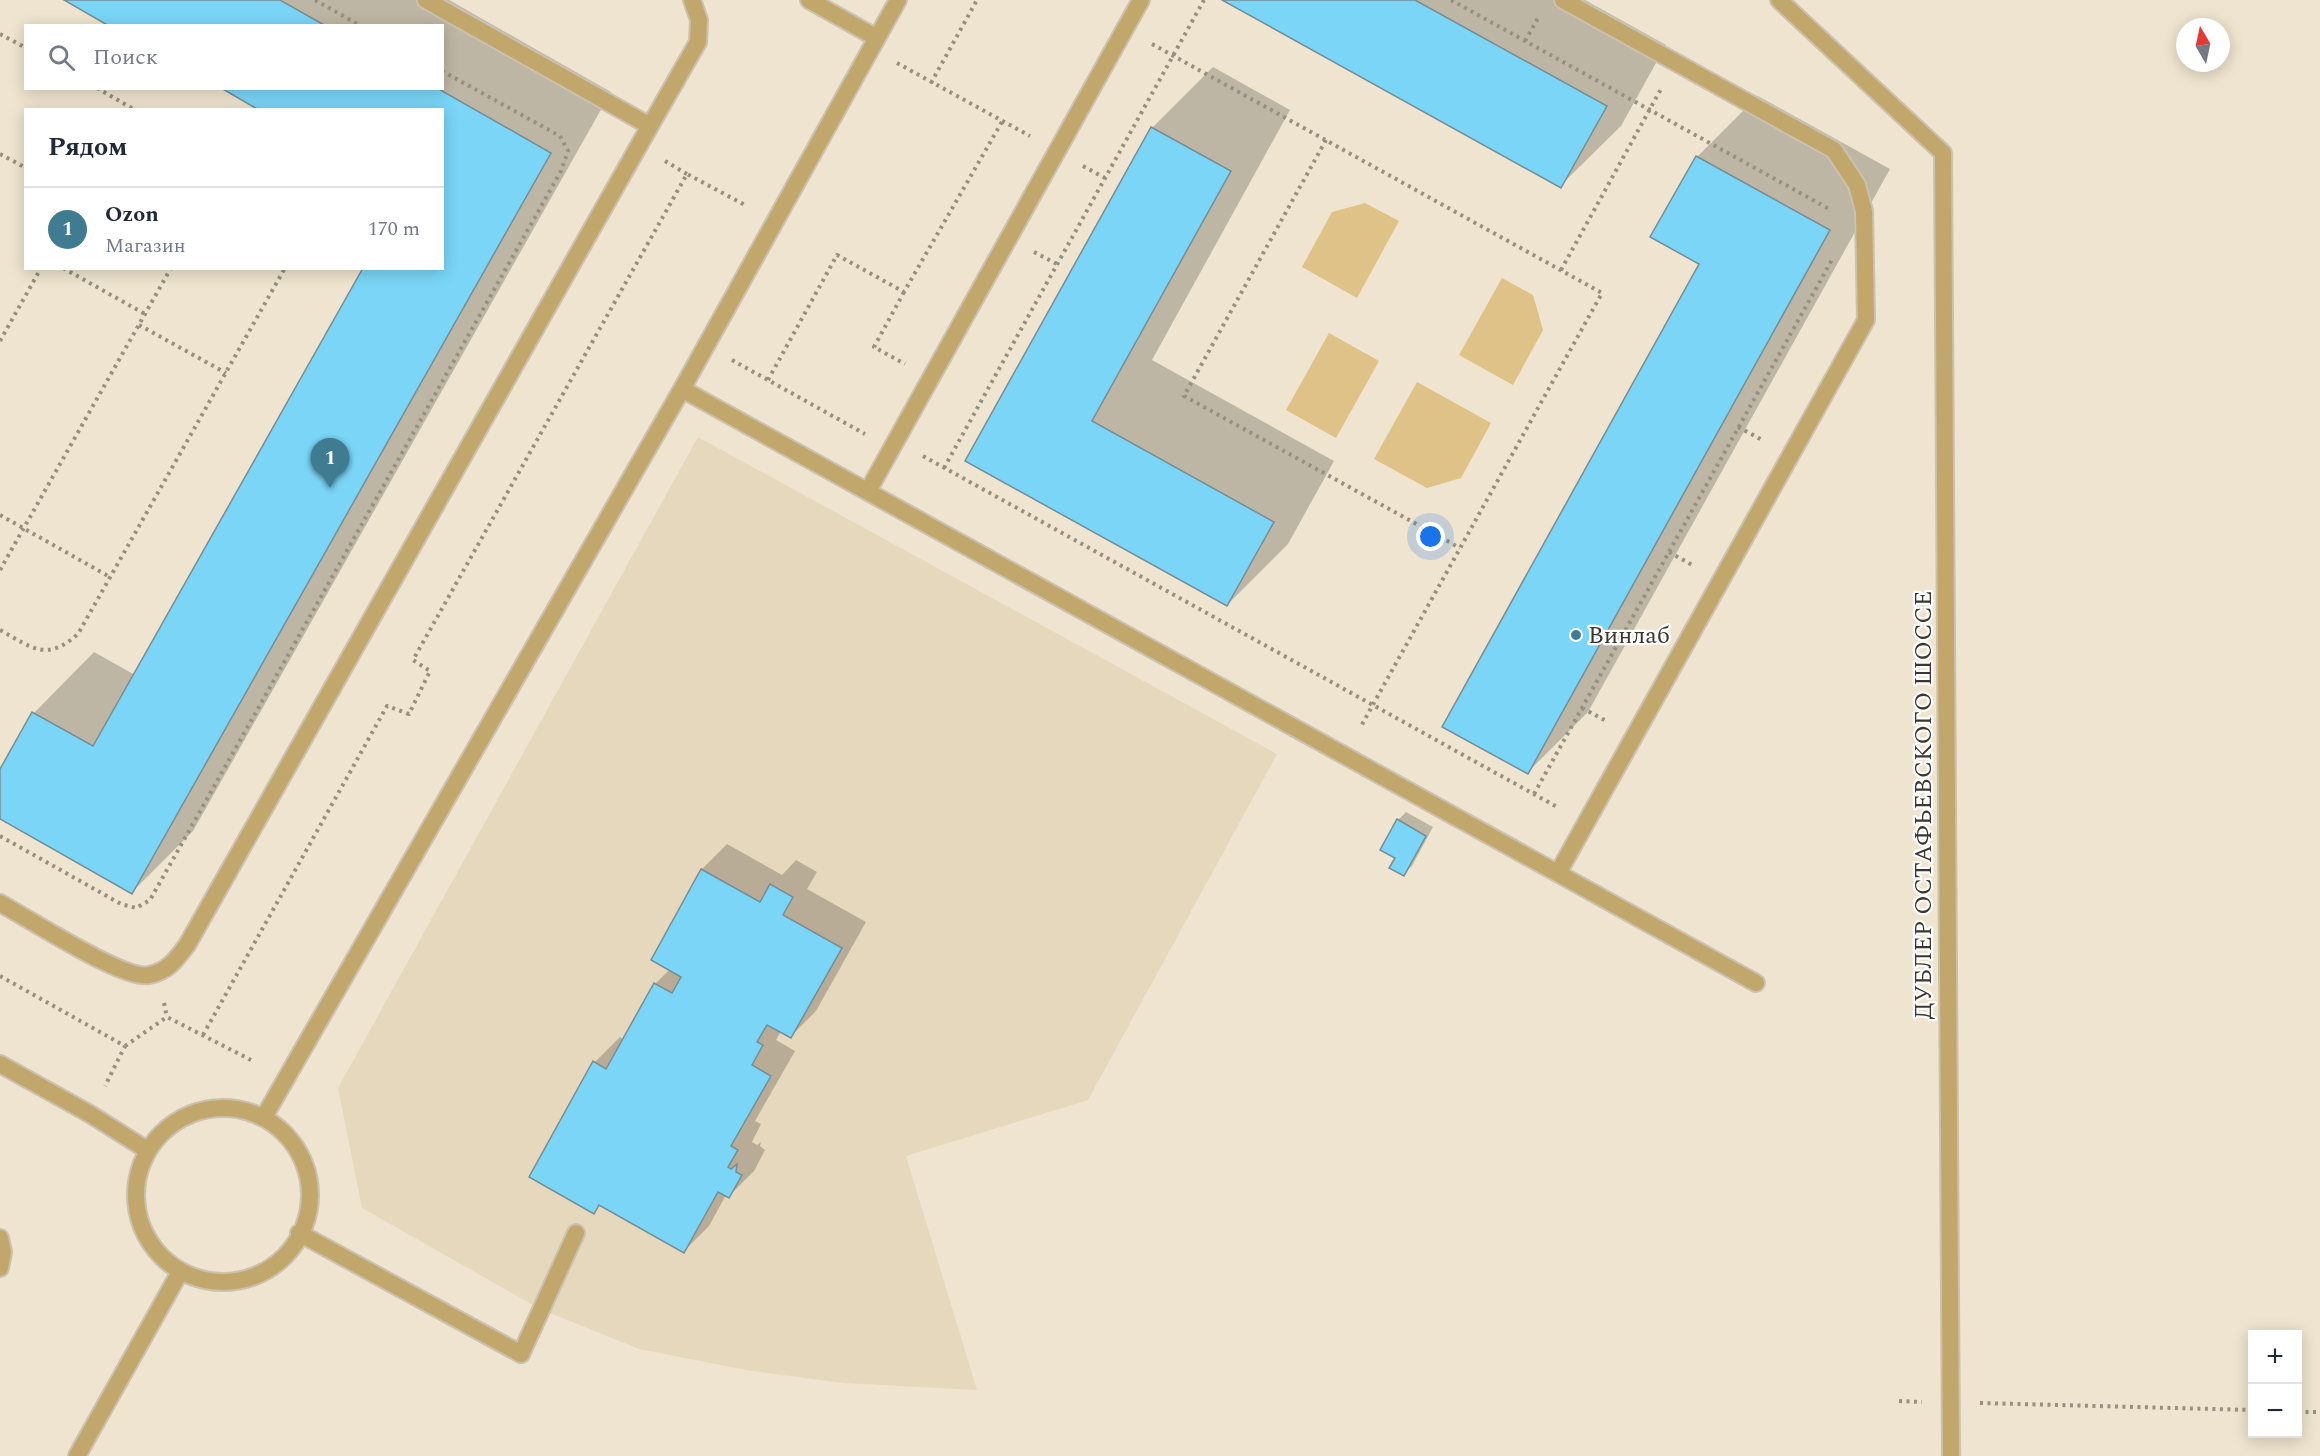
<!DOCTYPE html>
<html lang="ru">
<head>
<meta charset="utf-8">
<style>
  :root { --surface:#fff; --page:#f2f2f3; --text:#1f2937; --muted:#747a83; --line:#e0e1e3; --accent:#3f7c92 }
  body { margin:0; font-family:Spectral,serif; background:var(--page); color:var(--text) }
  .controls { position:absolute; right:18px; bottom:18px; display:grid; overflow:hidden; border-radius:0px; box-shadow:0 3px 15px #0003 }
  .controls button { width:54px; height:54px; display:grid; place-items:center; padding:0; border:0; border-bottom:2px solid var(--line); background:var(--surface); color:var(--text); font:30px sans-serif }
  .compass { position:absolute; left:2176px; top:18px; width:54px; height:54px; border-radius:50%; background:var(--surface); box-shadow:0 3px 15px #0003; rotate:351deg }
  .you { position:absolute; left:1431px; top:537px; width:21px; height:21px; margin:-15px; border:4px solid #fff; border-radius:50%; background:#1a73e8; box-shadow:0 0 0 9px #1a73e833 }
  .badge { display:grid; place-items:center; width:39px; height:39px; border-radius:50%; background:var(--accent); color:#fff; font-size:20px; font-weight:700 }
  .pin { position:absolute; translate:-50% -50px; filter:drop-shadow(0 2px 3px #0008) }
  .pin::after { content:''; position:absolute; top:32px; width:21px; height:18px; background:inherit; clip-path:polygon(0 0,100% 0,50% 100%) }
  .list { margin:0; padding:0; list-style:none }
  h2 { display:flex; justify-content:space-between; align-items:center; height:78px; margin:0; padding:0 24px; font-size:26px }
  h2 small { font-size:20px; font-weight:400; color:var(--muted) }
  .list li { display:grid; grid-template-columns:39px 1fr auto; gap:18px; align-items:center; box-sizing:border-box; height:84px; padding:0 24px; border-top:2px solid var(--line) }
  .list b { display:block; font-size:22px; white-space:nowrap }
  .list p { margin:0; font-size:20px; white-space:nowrap; color:var(--muted) }
  .list em { font-size:20px; font-style:normal; color:var(--muted) }
  .icon { flex:none; width:33px; height:33px; fill:none; stroke:currentColor; stroke-width:2; stroke-linecap:round; stroke-linejoin:round }
  .map { position:relative; flex:none; width:2320px; height:1456px; overflow:hidden }
  .search { position:absolute; background:var(--surface); box-shadow:0 3px 15px #0003; left:24px; top:24px; width:420px; height:66px; display:flex; align-items:center; gap:15px; box-sizing:border-box; padding:0 21px; border-radius:0px; color:var(--muted); font-size:22px }
  .panel { position:absolute; background:var(--surface); box-shadow:0 3px 15px #0003; left:24px; top:108px; width:420px; height:162px; border-radius:0px }
  .map>svg:first-child { display:block }
  .built { fill:#e6d8bc }
  .park { fill:#dec287 }
  .shadow { fill:#0003 }
  .building { fill:#7ad5f6; stroke:#768d96; stroke-width:1.5 }
  .lines { fill:none; stroke-linecap:round; stroke-linejoin:round }
  .service-casing { stroke:#cac1af; stroke-width:20 }
  .minor-casing { stroke:#cac1af; stroke-width:20 }
  .path { stroke:#979081; stroke-width:4; stroke-dasharray:3 4.5; stroke-linecap:butt }
  .service { stroke:#c2a76d; stroke-width:16 }
  .minor { stroke:#c2a76d; stroke-width:16 }
  .poi-dot { fill:#3f7c92; stroke:#fff; stroke-width:2 }
  .labels { text-anchor:middle; stroke-width:4.5; stroke-linejoin:round; paint-order:stroke }
  .poi-label { font-size:24px; fill:#3b372f; stroke:#fff; text-anchor:start }
  .street-label { font-size:24px; fill:#3b372f; stroke:#fff }
</style>
</head>
<body>
<div class="map">
<svg width="2320" height="1456" viewBox="0 0 2320 1456">
  <rect width="100%" height="100%" fill="#eee4cf"/>
  <path class="built" d="M 698,437 L 1277,754 L 1088,1100 L 906,1156 L 977,1390 L 843,1383 L 746,1370 L 639,1349 L 540,1309 L 362,1208 L 338,1088 Z"/>
  <path class="park" d="M 1365,203 L 1399,221 L 1357,298 L 1302,267 L 1332,212 Z
    M 1502,278 L 1533,295 L 1543,330 L 1513,385 L 1459,355 Z
    M 1329,333 L 1379,361 L 1336,438 L 1286,410 Z
    M 1417,382 L 1491,423 L 1461,478 L 1427,488 L 1374,459 Z"/>
  <path class="shadow" d="M 67,0 L 449,0 L 611,92 L 193,831 L 132,892 L 0,818 L 0,772 L 34,713 L 94,652 L 135,675 L 442,268 L 442,110 L 224,88 L 442,88 L 442,26 L 112,26 Z
    M 1224,0 L 1585,0 L 1666,45 L 1621,126 L 1560,186 Z
    M 1213,67 L 1290,110 L 1152,360 L 1334,461 L 1288,544 L 1227,605 L 967,461 L 1152,128 Z
    M 1758,96 L 1890,169 L 1588,712 L 1528,772 L 1701,264 L 1697,157 Z
    M 1406,812 L 1433,827 L 1412,866 L 1403,874 L 1397,858 L 1398,820 Z
    M 727,844 L 782,875 L 796,860 L 817,872 L 807,889 L 866,922 L 816,1011 L 791,1036 L 781,1031 L 776,1040 L 795,1051 L 755,1121 L 761,1124 L 752,1142 L 757,1145 L 761,1142 L 760,1146 L 765,1150 L 754,1171 L 729,1196 L 726,1195 L 709,1226 L 684,1251 L 601,1204 L 594,1212 L 595,1062 L 620,1037 L 624,1040 L 655,984 L 670,969 L 653,960 L 702,869 Z"/>
  <path class="building" d="M 64,0 L 280,0 L 326,26 L 109,26 Z
    M 1222,0 L 1415,0 L 1607,106 L 1561,188 Z
    M 221,88 L 437,88 L 551,153 L 132,894 L 0,819 L 0,769 L 32,712 L 93,746 L 363,268 L 442,268 L 442,110 L 259,110 Z
    M 1151,127 L 1231,171 L 1092,421 L 1274,522 L 1227,606 L 965,461 Z
    M 1696,156 L 1830,230 L 1528,774 L 1442,727 L 1699,264 L 1650,237 Z
    M 1397,819 L 1426,836 L 1404,876 L 1389,868 L 1395,858 L 1380,850 Z
    M 701,869 L 760,902 L 770,884 L 793,897 L 783,915 L 842,948 L 791,1038 L 767,1025 L 757,1042 L 763,1045 L 752,1065 L 771,1076 L 731,1146 L 738,1150 L 728,1167 L 731,1169 L 737,1164 L 736,1172 L 742,1175 L 729,1198 L 718,1192 L 684,1253 L 599,1205 L 594,1214 L 529,1177 L 593,1061 L 606,1069 L 654,983 L 672,993 L 681,977 L 651,960 Z"/>
  <g class="lines">
    <defs>
      <path id="service" d="M 426,0 L 650,126 L 698,42 L 699,20 L 692,0
        M 809,0 L 877,38
        M 682,389 L 1756,983
        M 868,491 L 1141,0
        M 1558,873 L 1866,320 L 1864,211 L 1857,185 L 1834,150 L 1563,0
        M 0,903 C 26,917 124,981 149,975 C 168,971 176,960 187,945 L 650,126
        M136 1195a87 87 0 1 1 174 0a87 87 0 1 1-174 0Z
        M 264,1117 L 682,389 L 898,0
        M 0,1238 L 3,1252 L 0,1268
        M 521,1354 L 576,1233
        M 77,1456 L 180,1272"/>
      <path id="minor" d="M 1779,0 L 1943,153 L 1951,1456
        M 0,1064 L 90,1114 L 147,1150
        M 299,1233 L 521,1354"/>
    </defs>
    <use href="#service" class="service-casing"/>
    <use href="#minor" class="minor-casing"/>
    <path class="path" d="M 315,0 L 361,26
      M 1451,0 L 1831,210
      M 0,34 L 26,48
      M 1525,41 L 1538,18
      M 1152,44 L 1602,293 L 1360,728
      M 897,63 L 1030,136
      M 931,83 L 977,0
      M 97,88 L 135,110
      M 1326,140 L 1184,396 L 1460,548
      M 0,154 L 26,168
      M 665,161 L 687,174
      M 1083,166 L 1105,178
      M 1034,252 L 1057,264
      M 63,268 L 145,314
      M 1561,270 L 1661,89
      M 904,292 L 874,347 L 905,364
      M 139,325 L 226,373
      M 0,341 L 41,268
      M 732,360 L 865,434
      M 768,380 L 837,255 L 904,292 L 1003,120
      M 1738,427 L 1764,441
      M 923,456 L 1559,808
      M 944,468 L 1204,0
      M 0,515 L 110,577
      M 1669,552 L 1694,566
      M 0,570 L 171,268
      M 0,630 C 33,648 46,662 78,634 L 285,268
      M 1582,708 L 1608,722
      M 1534,794 L 1833,258
      M 0,836 L 121,904 L 136,908 L 150,900 L 561,171 L 568,151 L 560,136 L 442,71
      M 0,976 L 125,1046 L 105,1086
      M 164,1003 L 167,1017
      M 203,1035 L 387,706 L 409,714 L 430,671 L 413,660 L 687,174 L 747,206
      M 125,1046 L 167,1017 L 251,1060
      M 1899,1401 L 1922,1402
      M 1980,1403 L 2252,1410
      M 2298,1412 L 2320,1412"/>
    <use href="#service" class="service"/>
    <use href="#minor" class="minor"/>
  </g>
  <circle class="poi-dot" cx="1576" cy="635" r="6"/>
  <g class="labels">
    <g class="poi-label">
      <text x="1588" y="643">Винлаб</text>
    </g>
    <g class="street-label">
      <text transform="translate(1923 805) rotate(-90)" y="8">ДУБЛЕР ОСТАФЬЕВСКОГО ШОССЕ</text>
    </g>
  </g>
</svg>
<div class="controls">
<button>+</button>
<button>−</button>
</div>
<svg class="compass" viewBox="-18 -18 36 36"><path d="M0-13l5 13h-10z" fill="#e53935"/><path d="M0 13l5-13h-10z" fill="#747a83"/></svg>
<div class="you"></div>
<div class="pin badge" style="left:330px;top:488px">1</div>
<div class="search"><svg class="icon" aria-label="search" viewBox="0 0 24 24"><circle cx="10" cy="10" r="6"/><path d="M15 15l6 6"/></svg>Поиск</div>
<section class="panel">
<h2>Рядом<small></small></h2>
<ul class="list">
<li><span class="badge">1</span><div><b>Ozon</b><p>Магазин</p></div><em>170 m</em></li>
</ul>
</section>
</div>
</body>
</html>
